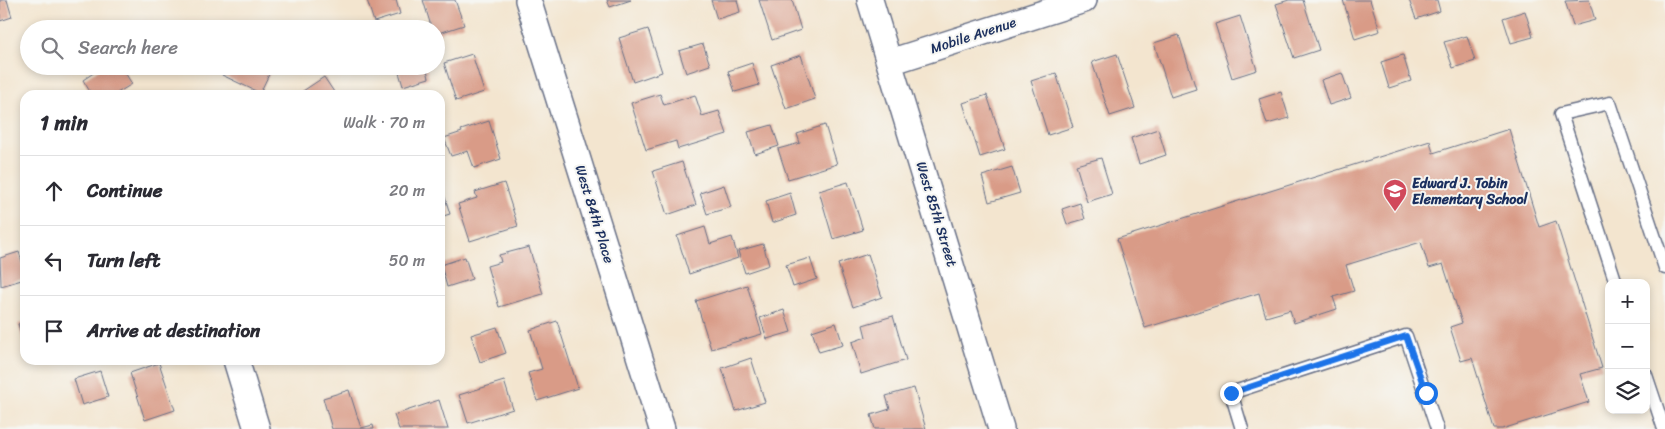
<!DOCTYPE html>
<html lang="en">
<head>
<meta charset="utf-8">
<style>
  :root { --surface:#fff; --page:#f7f7f7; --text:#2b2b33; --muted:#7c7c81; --line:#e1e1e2 }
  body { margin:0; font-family:Sriracha,sans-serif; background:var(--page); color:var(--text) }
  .controls { position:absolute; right:15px; bottom:15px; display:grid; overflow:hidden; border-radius:10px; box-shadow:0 2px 8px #0003 }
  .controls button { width:45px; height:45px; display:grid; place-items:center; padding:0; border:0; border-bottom:1px solid var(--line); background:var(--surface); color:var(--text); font:25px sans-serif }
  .stop { position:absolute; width:15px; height:15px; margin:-11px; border:4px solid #1a73e8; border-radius:50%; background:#fff }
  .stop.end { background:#1a73e8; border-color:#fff; box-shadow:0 1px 5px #0008 }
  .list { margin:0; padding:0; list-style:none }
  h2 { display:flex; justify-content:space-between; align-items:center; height:65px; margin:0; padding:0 20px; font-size:21px }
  h2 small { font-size:16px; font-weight:400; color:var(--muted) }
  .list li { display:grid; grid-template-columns:32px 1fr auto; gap:15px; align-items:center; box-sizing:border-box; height:70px; padding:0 20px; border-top:1px solid var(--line) }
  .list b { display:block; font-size:19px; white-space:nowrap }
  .list em { font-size:16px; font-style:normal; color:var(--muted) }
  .icon { flex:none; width:28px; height:28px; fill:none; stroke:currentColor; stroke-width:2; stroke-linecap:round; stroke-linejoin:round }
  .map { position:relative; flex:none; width:1665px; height:429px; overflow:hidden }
  .search { position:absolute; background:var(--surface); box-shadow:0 2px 8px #0003; left:20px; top:20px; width:425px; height:55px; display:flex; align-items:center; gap:12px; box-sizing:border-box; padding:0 18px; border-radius:28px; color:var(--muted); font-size:19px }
  .panel { position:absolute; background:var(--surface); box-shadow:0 2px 8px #0003; left:20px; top:90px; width:425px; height:275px; border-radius:15px }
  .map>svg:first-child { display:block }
  .building { fill:#d99b87 }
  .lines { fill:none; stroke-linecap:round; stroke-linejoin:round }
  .lane-casing { stroke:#676f86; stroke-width:15 }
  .street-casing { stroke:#676f86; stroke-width:28 }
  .lane { stroke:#fff; stroke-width:12 }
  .street { stroke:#fff; stroke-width:25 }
  .route { stroke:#1a73e8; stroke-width:6 }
  .labels { text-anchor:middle; stroke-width:4; stroke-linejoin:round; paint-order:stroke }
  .street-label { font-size:14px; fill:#1b2f5e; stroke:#f6f6f2 }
  .poi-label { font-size:14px; font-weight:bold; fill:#1b2f5e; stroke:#f6f6f2; text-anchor:start }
</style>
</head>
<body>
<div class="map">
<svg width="1665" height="429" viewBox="0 0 1665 429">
  <rect width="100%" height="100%" fill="#f6f6f2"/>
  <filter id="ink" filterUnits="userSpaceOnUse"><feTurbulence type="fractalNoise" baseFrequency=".02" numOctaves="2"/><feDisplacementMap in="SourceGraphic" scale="10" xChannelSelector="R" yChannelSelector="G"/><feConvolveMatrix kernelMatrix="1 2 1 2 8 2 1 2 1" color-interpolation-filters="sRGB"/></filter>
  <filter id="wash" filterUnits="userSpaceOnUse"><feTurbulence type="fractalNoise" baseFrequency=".0096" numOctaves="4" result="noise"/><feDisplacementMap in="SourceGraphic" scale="20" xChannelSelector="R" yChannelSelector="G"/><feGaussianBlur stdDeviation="1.12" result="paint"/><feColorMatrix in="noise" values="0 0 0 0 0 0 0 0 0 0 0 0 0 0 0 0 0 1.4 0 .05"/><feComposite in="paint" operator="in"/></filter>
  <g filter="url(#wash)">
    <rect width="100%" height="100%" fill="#f3e5cf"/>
    <g id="blocks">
      <path class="building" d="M 0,0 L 7,0 L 12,17 L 0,21 Z
        M 367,0 L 396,0 L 400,14 L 374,22 Z
        M 423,0 L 455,0 L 464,25 L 436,34 L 436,29 L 432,29 Z
        M 607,0 L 631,0 L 610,7 Z
        M 711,0 L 737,0 L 740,12 L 717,19 Z
        M 759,0 L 792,0 L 801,30 L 772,40 Z
        M 1289,0 L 1303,0 L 1319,50 L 1294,58 L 1276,4 Z
        M 1343,0 L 1370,0 L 1380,31 L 1355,39 Z
        M 1409,0 L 1437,0 L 1440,11 L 1416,19 Z
        M 1589,0 L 1595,20 L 1573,26 L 1565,1 Z
        M 1525,11 L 1533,37 L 1511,43 L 1503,18 Z
        M 1240,16 L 1257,70 L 1232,78 L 1215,24 Z
        M 648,29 L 662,72 L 633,82 L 619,38 Z
        M 1179,35 L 1196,89 L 1171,97 L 1154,43 Z
        M 1467,36 L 1475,61 L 1453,68 L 1444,42 Z
        M 703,44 L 710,65 L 686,73 L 679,51 Z
        M 472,54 L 484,92 L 456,101 L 444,63 Z
        M 1117,54 L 1135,108 L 1110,116 L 1092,62 Z
        M 801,55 L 815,99 L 786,109 L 771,65 Z
        M 1403,55 L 1411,81 L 1389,88 L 1381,62 Z
        M 752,63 L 759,85 L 735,92 L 728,71 Z
        M 104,66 L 121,66 L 132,84 L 114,95 L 92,95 L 83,80 Z
        M 226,66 L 273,66 L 260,93 L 222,75 Z
        M 397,66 L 426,66 L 429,78 L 403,86 Z
        M 1056,73 L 1073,127 L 1048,135 L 1031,81 Z
        M 1342,73 L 1351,98 L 1329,105 L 1321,80 Z
        M 324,77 L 336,95 L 301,95 L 300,93 Z
        M 1281,92 L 1289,118 L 1267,124 L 1259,99 Z
        M 660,94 L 664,105 L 695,95 L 702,116 L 719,111 L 727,134 L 678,149 L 676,141 L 646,150 L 631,103 Z
        M 987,95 L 1005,149 L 980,157 L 963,103 Z
        M 489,121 L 501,159 L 474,168 L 468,151 L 451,156 L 444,138 L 462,132 L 461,130 Z
        M 772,125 L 779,146 L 755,154 L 748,132 Z
        M 825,125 L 837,164 L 788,179 L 778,149 L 800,143 L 797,134 Z
        M 1158,129 L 1166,155 L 1139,164 L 1131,138 Z
        M 1509,129 L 1539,227 L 1556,221 L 1602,368 L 1580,374 L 1589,402 L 1502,429 L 1494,429 L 1472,358 L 1461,361 L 1450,327 L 1462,323 L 1443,264 L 1429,268 L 1421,242 L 1346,265 L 1354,291 L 1333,297 L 1337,309 L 1294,323 L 1290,310 L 1266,317 L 1259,293 L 1145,328 L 1117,239 L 1430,141 L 1433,153 Z
        M 1101,158 L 1112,194 L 1087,202 L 1076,165 Z
        M 682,162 L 696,205 L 667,215 L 653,171 Z
        M 1012,167 L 1020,193 L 989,202 L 982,176 Z
        M 848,182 L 863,230 L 833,239 L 819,191 Z
        M 504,183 L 518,226 L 470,241 L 458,204 L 477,198 L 475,192 Z
        M 724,185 L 731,207 L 707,214 L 700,193 Z
        M 443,191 L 450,214 L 440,217 L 440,192 Z
        M 790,193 L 796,215 L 772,223 L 766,201 Z
        M 1080,203 L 1085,219 L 1067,224 L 1062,209 Z
        M 705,227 L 710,244 L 732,237 L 738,258 L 689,274 L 677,236 Z
        M 763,244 L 769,265 L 745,273 L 738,251 Z
        M 529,247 L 543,294 L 499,307 L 487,266 L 501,262 L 499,255 Z
        M 19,252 L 25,271 L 25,279 L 1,286 L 0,258 Z
        M 868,254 L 882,297 L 853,307 L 838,264 Z
        M 465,257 L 472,279 L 447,287 L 441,265 Z
        M 810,258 L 817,279 L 793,287 L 786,265 Z
        M 747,285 L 762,334 L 711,349 L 696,301 Z
        M 784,310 L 791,332 L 767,339 L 760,318 Z
        M 893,316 L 906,360 L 861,374 L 852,342 L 866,337 L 863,325 Z
        M 557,321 L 578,388 L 537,401 L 528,373 L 542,369 L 530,330 Z
        M 25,322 L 25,346 L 18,324 Z
        M 836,323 L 843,345 L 819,352 L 812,331 Z
        M 497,327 L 506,353 L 480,362 L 471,335 Z
        M 751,358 L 765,402 L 736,411 L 722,368 Z
        M 159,363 L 175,410 L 145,420 L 130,373 Z
        M 100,371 L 108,397 L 82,405 L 74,379 Z
        M 504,381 L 513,409 L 468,423 L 459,395 Z
        M 914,388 L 926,429 L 875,429 L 871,415 L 890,409 L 886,396 Z
        M 349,390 L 361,428 L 373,425 L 374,429 L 332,429 L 323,398 Z
        M 439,400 L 448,429 L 399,429 L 394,415 Z"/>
    </g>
  </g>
  <g filter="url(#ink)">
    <use href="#blocks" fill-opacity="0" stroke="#676f86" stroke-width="1"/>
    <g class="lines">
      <defs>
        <path id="lane" d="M 1616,283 L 1561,114 L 1610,103 L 1665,268
          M 1646,375 L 1664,429
          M 1242,429 L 1231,393 L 1406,336 L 1437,429"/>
        <path id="street" d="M 528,0 L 662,429
          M 870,0 L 1001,429
          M 890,62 L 1084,0
          M 236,360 L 257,429"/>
      </defs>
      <use href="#lane" class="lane-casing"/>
      <use href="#street" class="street-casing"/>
      <use href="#lane" class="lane"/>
      <use href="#street" class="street"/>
    </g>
  </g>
  <g class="lines" filter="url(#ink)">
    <path class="route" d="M 1231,393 L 1406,336 L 1426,393"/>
  </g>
  <defs>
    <symbol id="school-pin" viewBox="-11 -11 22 30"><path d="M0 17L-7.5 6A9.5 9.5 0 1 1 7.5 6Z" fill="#d1495b" stroke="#f6f6f2"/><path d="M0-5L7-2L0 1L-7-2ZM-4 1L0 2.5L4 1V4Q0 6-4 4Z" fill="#fff"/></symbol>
  </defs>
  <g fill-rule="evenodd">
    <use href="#school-pin" x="1381" y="177" width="28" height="38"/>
  </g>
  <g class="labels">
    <g class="street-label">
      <text transform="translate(973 35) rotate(-18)" y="5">Mobile Avenue</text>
      <text transform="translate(595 214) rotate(73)" y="5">West 84th Place</text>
      <text transform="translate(937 214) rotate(73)" y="5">West 85th Street</text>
    </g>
    <g class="poi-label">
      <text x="1412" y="188">Edward J. Tobin<tspan x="1412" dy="16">Elementary School</tspan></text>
    </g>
  </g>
</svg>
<div class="controls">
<button>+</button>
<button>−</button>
<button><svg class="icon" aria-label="layers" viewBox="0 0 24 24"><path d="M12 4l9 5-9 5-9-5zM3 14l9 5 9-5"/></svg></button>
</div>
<div class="stop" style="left:1426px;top:393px"></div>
<div class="stop end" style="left:1231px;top:393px"></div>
<div class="search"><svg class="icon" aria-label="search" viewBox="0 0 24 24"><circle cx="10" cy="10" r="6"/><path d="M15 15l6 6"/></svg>Search here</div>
<section class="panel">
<h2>1 min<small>Walk · 70 m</small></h2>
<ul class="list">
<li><svg class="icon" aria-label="ahead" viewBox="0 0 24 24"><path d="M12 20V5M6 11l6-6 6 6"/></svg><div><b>Continue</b></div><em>20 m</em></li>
<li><svg class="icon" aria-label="left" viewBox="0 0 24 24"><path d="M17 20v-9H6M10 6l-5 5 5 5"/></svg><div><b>Turn left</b></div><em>50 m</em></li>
<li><svg class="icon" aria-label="arrive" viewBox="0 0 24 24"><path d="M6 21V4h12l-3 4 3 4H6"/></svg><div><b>Arrive at destination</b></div></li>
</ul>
</section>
</div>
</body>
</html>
